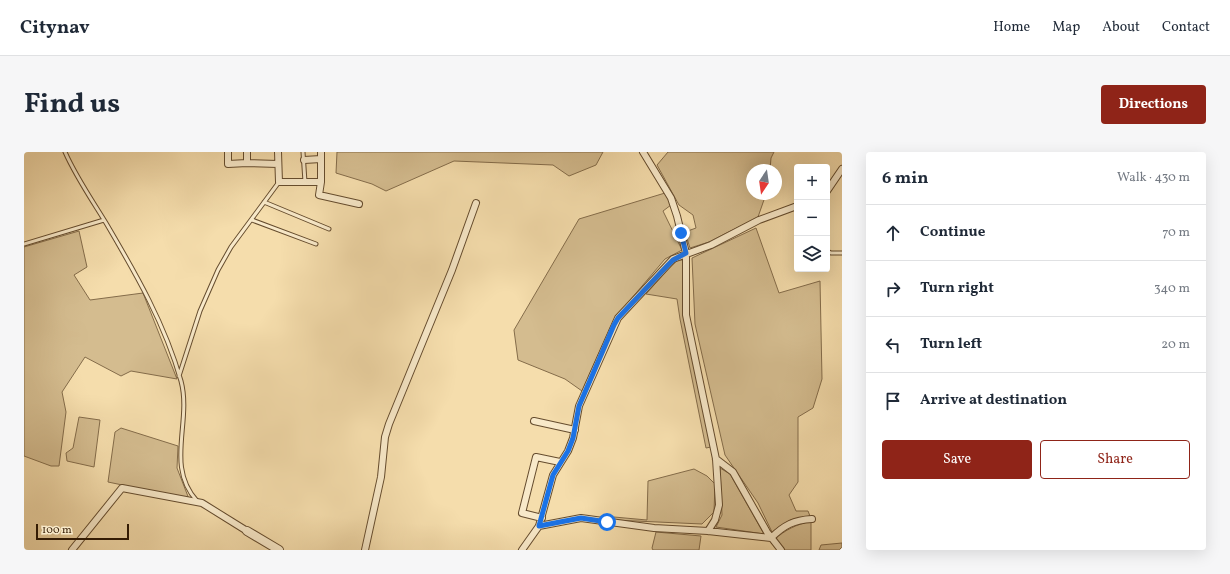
<!DOCTYPE html>
<html lang="en">
<head>
<meta charset="utf-8">
<style>
  :root { --surface:#fff; --page:#f6f6f7; --text:#1f2937; --muted:#747a83; --line:#e0e1e3; --accent:#8f2418 }
  body { margin:0; font-family:Vollkorn,serif; background:var(--page); color:var(--text) }
  .controls { position:absolute; right:12px; top:12px; display:grid; overflow:hidden; border-radius:4px; box-shadow:0 4px 16px #0002 }
  .controls button { width:36px; height:36px; display:grid; place-items:center; padding:0; border:0; border-bottom:1px solid var(--line); background:var(--surface); color:var(--text); font:20px sans-serif }
  .compass { position:absolute; left:722px; top:12px; width:36px; height:36px; border-radius:50%; background:var(--surface); box-shadow:0 4px 16px #0002; rotate:193deg }
  .scale { position:absolute; left:12px; bottom:10px; width:93px; box-sizing:border-box; padding-left:4px; border:2px solid #351c04; border-top:0; font-size:11px; line-height:14px; white-space:nowrap; color:#351c04; -webkit-text-stroke:3px #f8e9c9; paint-order:stroke }
  .stop { position:absolute; width:12px; height:12px; margin:-9px; border:3px solid #1a73e8; border-radius:50%; background:#fff }
  .stop.end { background:#1a73e8; border-color:#fff; box-shadow:0 1px 4px #0008 }
  .list { margin:0; padding:0; list-style:none }
  h2 { display:flex; justify-content:space-between; align-items:center; height:52px; margin:0; padding:0 16px; font-size:17px }
  h2 small { font-size:13px; font-weight:400; color:var(--muted) }
  .list li { display:grid; grid-template-columns:26px 1fr auto; gap:12px; align-items:center; box-sizing:border-box; height:56px; padding:0 16px; border-top:1px solid var(--line) }
  .list b { display:block; font-size:15px; white-space:nowrap }
  .list em { font-size:13px; font-style:normal; color:var(--muted) }
  .actions { display:flex; gap:8px; padding:12px 16px }
  .actions a { flex:1; padding:9px 0; border:1px solid var(--accent); border-radius:4px; text-align:center; font-size:14px; color:var(--accent) }
  .actions .main { background:var(--accent); color:#fff }
  .icon { flex:none; width:22px; height:22px; fill:none; stroke:currentColor; stroke-width:2; stroke-linecap:round; stroke-linejoin:round }
  .map { position:relative; flex:none; width:818px; height:398px; overflow:hidden; border-radius:4px }
  header { display:flex; align-items:center; gap:24px; box-sizing:border-box; height:56px; padding:0 20px; background:var(--surface); border-bottom:1px solid var(--line) }
  header strong { font-size:19px }
  nav { display:flex; gap:22px; margin-inline-start:auto; font-size:14px }
  .intro { display:flex; align-items:center; justify-content:space-between; box-sizing:border-box; height:96px; padding:0 24px }
  h1 { margin:0; font-size:28px }
  .button { padding:10px 18px; border-radius:4px; background:var(--accent); color:#fff; font-size:14px; font-weight:700 }
  main { display:flex; gap:24px; padding:0 24px }
  aside { flex:1; background:var(--surface); border-radius:4px; box-shadow:0 4px 16px #0002 }
  .map>svg:first-child { display:block }
  .green { fill:#d4bc8f; stroke:#846c4a }
  .lines { fill:none; stroke-linecap:round; stroke-linejoin:round }
  .service-casing { stroke:#654c2e; stroke-width:5 }
  .minor-casing { stroke:#654c2e; stroke-width:8 }
  .tertiary-casing { stroke:#654c2e; stroke-width:10 }
  .service { stroke:#f8e9c9; stroke-width:3 }
  .minor { stroke:#f8e9c9; stroke-width:6 }
  .tertiary { stroke:#f8e9c9; stroke-width:8 }
  .route { stroke:#1a73e8; stroke-width:5 }
</style>
</head>
<body>
<header>
<strong>Citynav</strong>
<nav><a>Home</a><a>Map</a><a>About</a><a>Contact</a></nav>
</header>
<div class="intro"><h1>Find us</h1><a class="button">Directions</a></div>
<main>
<div class="map">
<svg width="818" height="398" viewBox="0 0 818 398">
  <rect width="100%" height="100%" fill="#f5ddac"/>
  <filter id="stains"><feTurbulence type="fractalNoise" baseFrequency=".005" numOctaves="4"/><feColorMatrix values="0 0 0 0 .2 0 0 0 0 .09 0 0 0 0 .02 0 0 0 .5 -.17"/></filter>
  <radialGradient id="worn" r=".72"><stop offset=".6" stop-color="#630" stop-opacity="0"/><stop offset="1" stop-color="#630" stop-opacity=".3"/></radialGradient>
  <path class="green" d="M 313,0 L 579,0 L 572,13 L 545,24 L 529,13 L 430,9 L 362,39 L 348,32 L 312,21 Z
    M 644,0 L 750,0 L 747,6 L 746,18 L 728,18 L 728,42 L 742,42 L 734,65 L 685,90 L 666,96 L 661,80 L 672,76 L 669,63 L 655,53 L 633,13 Z
    M 641,41 L 647,53 L 639,59 L 658,98 L 641,107 L 590,167 L 558,239 L 541,227 L 494,208 L 490,178 L 555,67 Z
    M 732,76 L 755,141 L 796,129 L 798,227 L 789,256 L 774,265 L 774,330 L 765,343 L 772,359 L 784,359 L 786,364 L 766,368 L 748,380 L 734,351 L 701,303 L 671,172 L 668,106 Z
    M 55,79 L 63,115 L 50,123 L 66,148 L 119,141 L 153,227 L 107,219 L 97,224 L 61,205 L 38,240 L 42,260 L 35,314 L 27,314 L 0,304 L 0,95 Z
    M 654,108 L 659,108 L 659,146 L 687,295 L 682,296 L 656,167 L 653,147 L 622,142 L 646,115 Z
    M 55,265 L 76,268 L 70,315 L 43,309 L 42,301 L 49,296 Z
    M 97,276 L 154,294 L 153,316 L 165,347 L 84,330 L 91,280 Z
    M 696,316 L 706,322 L 740,382 L 692,375 L 698,363 Z
    M 670,317 L 683,324 L 691,332 L 690,360 L 678,372 L 589,368 L 590,365 L 623,368 L 624,329 Z
    M 787,369 L 787,398 L 760,398 L 750,388 C 762,377 772,373 787,369 Z
    M 632,380 L 677,384 L 675,398 L 629,398 L 628,396 Z
    M 818,391 L 818,395 L 815,398 L 795,398 L 797,393 Z"/>
  <g class="lines">
    <defs>
      <path id="service" d="M 41,0 C 52,25 68,48 82,71 C 112,122 141,172 157,229 C 168,270 141,314 173,349
        M 279,0 L 281,30
        M 240,50 L 305,77
        M 228,68 L 292,92
        M 0,92 L 80,68
        M 803,99 L 807,101 L 818,101
        M 155,224 L 176,159 L 194,118 L 207,95 L 255,30"/>
      <path id="minor" d="M 204,0 L 204,12 L 223,11
        M 223,0 L 223,11 L 254,12
        M 254,0 L 255,30 L 297,30
        M 297,0 L 297,30 L 295,43 L 335,52
        M 619,0 L 647,46 L 653,64 L 662,101 L 662,163 L 692,307 L 695,353 L 691,368 L 684,379
        M 280,8 L 297,7
        M 803,39 L 818,17
        M 510,269 L 551,278
        M 692,307 L 709,320 L 743,380 L 757,398
        M 518,366 L 498,361 L 512,305 L 536,310
        M 515,374 L 557,366 L 630,376 L 684,379 L 747,386 C 760,373 770,368 788,367
        M 48,398 L 98,336 L 178,351 L 223,379
        M 341,398 L 357,325 L 361,285 L 365,272 L 428,118 L 452,51
        M 498,398 L 515,374 L 529,323 L 544,299 L 549,286 L 555,254 L 594,166 L 649,107 L 687,93 L 735,68 L 773,54"/>
      <path id="tertiary" d="M 223,379 L 255,398"/>
    </defs>
    <use href="#service" class="service-casing"/>
    <use href="#minor" class="minor-casing"/>
    <use href="#tertiary" class="tertiary-casing"/>
    <use href="#service" class="service"/>
    <use href="#minor" class="minor"/>
    <use href="#tertiary" class="tertiary"/>
  </g>
  <g class="lines">
    <path class="route" d="M 583,370 L 557,366 L 515,374 L 529,323 L 544,299 L 549,286 L 555,254 L 590,173 L 594,166 L 644,113 L 649,108 L 662,101 L 657,81"/>
  </g>
  <rect width="100%" height="100%" filter="url(#stains)"/>
  <rect width="100%" height="100%" fill="url(#worn)"/>
</svg>
<div class="controls">
<button>+</button>
<button>−</button>
<button><svg class="icon" aria-label="layers" viewBox="0 0 24 24"><path d="M12 4l9 5-9 5-9-5zM3 14l9 5 9-5"/></svg></button>
</div>
<svg class="compass" viewBox="-18 -18 36 36"><path d="M0-13l5 13h-10z" fill="#e53935"/><path d="M0 13l5-13h-10z" fill="#747a83"/></svg>
<div class="scale">100 m</div>
<div class="stop" style="left:583px;top:370px"></div>
<div class="stop end" style="left:657px;top:81px"></div>
</div>
<aside>
<h2>6 min<small>Walk · 430 m</small></h2>
<ul class="list">
<li><svg class="icon" aria-label="ahead" viewBox="0 0 24 24"><path d="M12 20V5M6 11l6-6 6 6"/></svg><div><b>Continue</b></div><em>70 m</em></li>
<li><svg class="icon" aria-label="right" viewBox="0 0 24 24"><path d="M7 20v-9h11M14 6l5 5-5 5"/></svg><div><b>Turn right</b></div><em>340 m</em></li>
<li><svg class="icon" aria-label="left" viewBox="0 0 24 24"><path d="M17 20v-9H6M10 6l-5 5 5 5"/></svg><div><b>Turn left</b></div><em>20 m</em></li>
<li><svg class="icon" aria-label="arrive" viewBox="0 0 24 24"><path d="M6 21V4h12l-3 4 3 4H6"/></svg><div><b>Arrive at destination</b></div></li>
</ul>
<div class="actions"><a class="main">Save</a><a>Share</a></div>
</aside>
</main>
</body>
</html>
